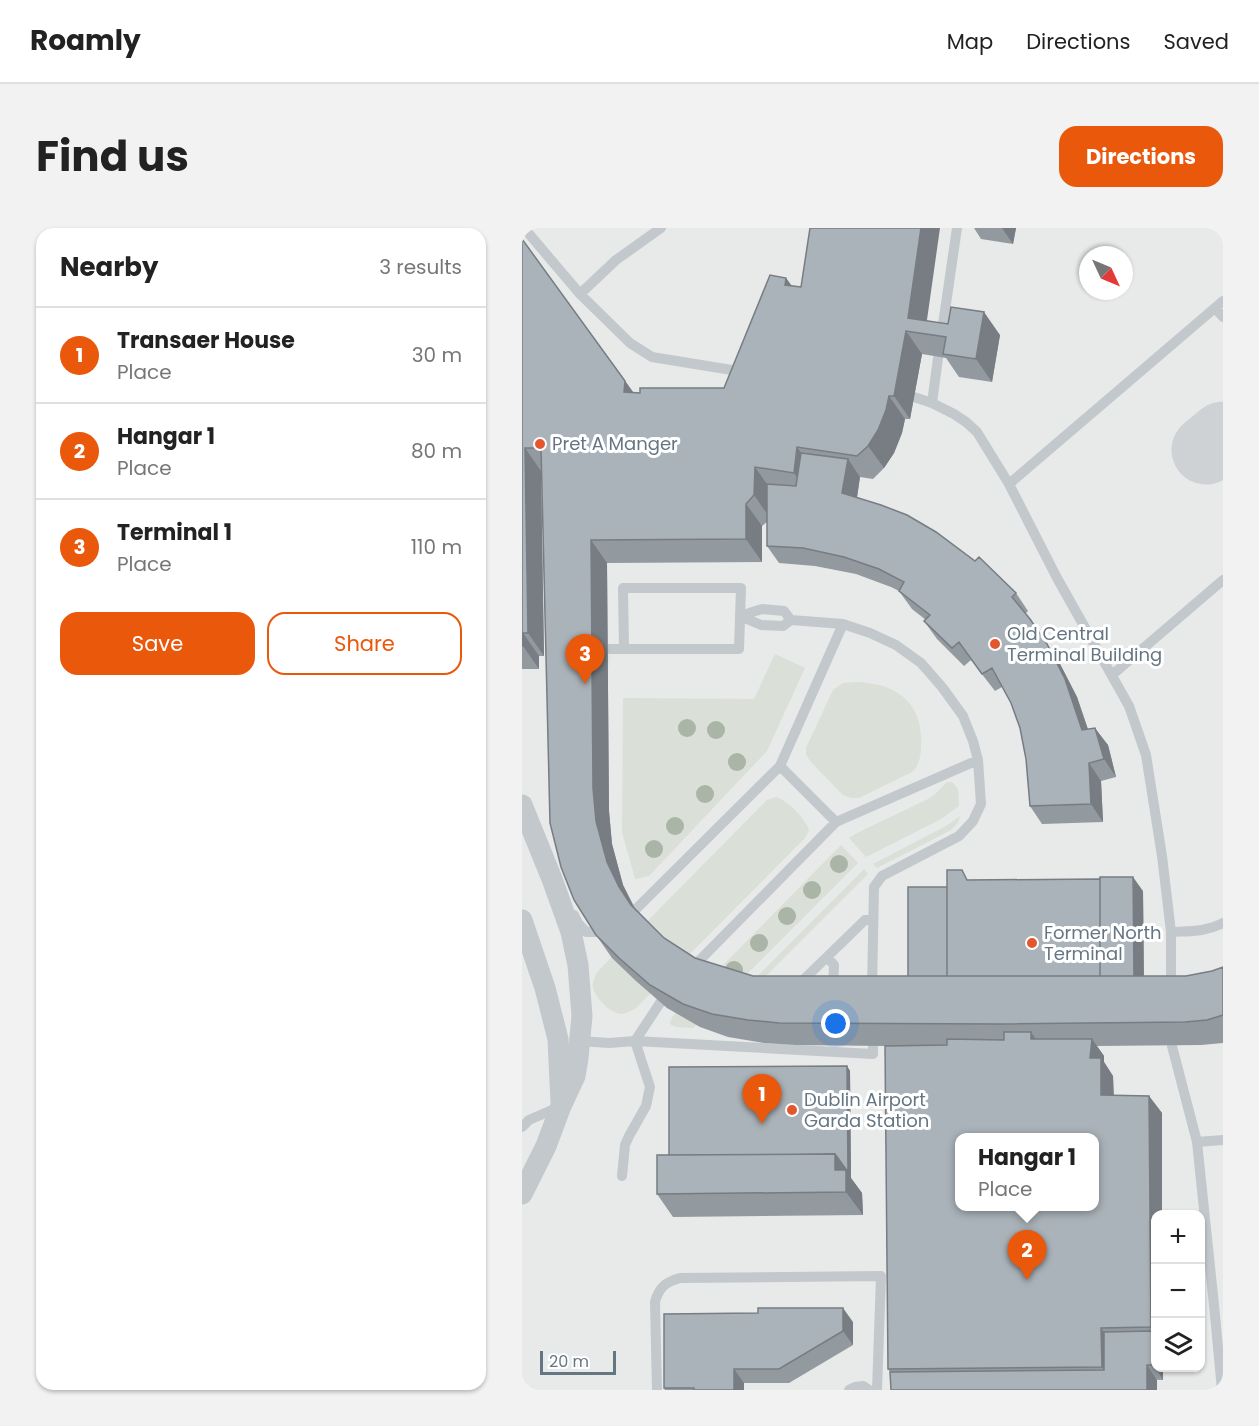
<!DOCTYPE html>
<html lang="en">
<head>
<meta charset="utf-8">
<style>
  :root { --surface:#fff; --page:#f2f2f2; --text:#222; --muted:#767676; --line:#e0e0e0; --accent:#ea580c }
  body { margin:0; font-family:Poppins,sans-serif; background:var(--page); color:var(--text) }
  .controls { position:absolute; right:18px; bottom:18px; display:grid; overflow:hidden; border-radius:12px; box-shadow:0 2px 4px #0004 }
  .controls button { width:54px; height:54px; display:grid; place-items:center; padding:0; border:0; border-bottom:2px solid var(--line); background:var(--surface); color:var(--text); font:30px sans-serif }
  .compass { position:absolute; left:557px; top:18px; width:54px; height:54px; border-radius:50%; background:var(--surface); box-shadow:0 2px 4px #0004; rotate:134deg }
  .scale { position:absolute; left:18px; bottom:15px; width:76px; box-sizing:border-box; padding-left:6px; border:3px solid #657683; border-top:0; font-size:16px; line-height:21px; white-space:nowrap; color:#657683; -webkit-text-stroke:4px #fff; paint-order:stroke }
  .you { position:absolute; left:314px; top:796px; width:21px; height:21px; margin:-15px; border:4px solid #fff; border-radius:50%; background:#1a73e8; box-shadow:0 0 0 9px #1a73e833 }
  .badge { display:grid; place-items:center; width:39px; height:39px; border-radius:50%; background:var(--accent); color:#fff; font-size:20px; font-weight:700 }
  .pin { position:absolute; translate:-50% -50px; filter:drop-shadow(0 2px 3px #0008) }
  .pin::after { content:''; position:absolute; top:32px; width:21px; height:18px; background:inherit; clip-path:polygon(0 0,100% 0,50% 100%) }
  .popup { position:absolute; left:433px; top:905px; width:144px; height:78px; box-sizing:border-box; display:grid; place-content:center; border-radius:12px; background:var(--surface); filter:drop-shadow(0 2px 4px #0005); font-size:20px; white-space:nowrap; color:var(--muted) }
  .popup b { font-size:22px; color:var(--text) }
  .popup::after { content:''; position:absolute; left:50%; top:100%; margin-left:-12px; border:12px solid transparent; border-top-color:var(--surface) }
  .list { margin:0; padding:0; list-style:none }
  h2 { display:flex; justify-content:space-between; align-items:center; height:78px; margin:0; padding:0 24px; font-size:26px }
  h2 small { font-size:20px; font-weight:400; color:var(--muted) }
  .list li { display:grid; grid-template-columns:39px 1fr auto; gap:18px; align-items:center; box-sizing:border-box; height:96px; padding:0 24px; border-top:2px solid var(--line) }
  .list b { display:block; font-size:22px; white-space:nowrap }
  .list p { margin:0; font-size:20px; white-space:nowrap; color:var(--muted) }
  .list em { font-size:20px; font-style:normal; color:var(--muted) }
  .actions { display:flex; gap:12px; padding:18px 24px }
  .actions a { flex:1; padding:14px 0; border:2px solid var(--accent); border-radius:18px; text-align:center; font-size:21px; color:var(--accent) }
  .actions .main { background:var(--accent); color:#fff }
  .icon { flex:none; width:33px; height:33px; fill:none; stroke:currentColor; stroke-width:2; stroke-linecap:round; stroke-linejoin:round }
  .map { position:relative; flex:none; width:701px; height:1162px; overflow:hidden; border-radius:18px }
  header { display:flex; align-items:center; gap:36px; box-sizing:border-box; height:84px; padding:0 30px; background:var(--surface); border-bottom:2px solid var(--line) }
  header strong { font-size:28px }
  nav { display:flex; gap:33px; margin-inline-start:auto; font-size:21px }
  .intro { display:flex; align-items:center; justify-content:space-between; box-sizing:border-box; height:144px; padding:0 36px }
  h1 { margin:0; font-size:42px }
  .button { padding:15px 27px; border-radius:18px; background:var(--accent); color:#fff; font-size:21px; font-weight:700 }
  main { display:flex; gap:36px; padding:0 36px }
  aside { flex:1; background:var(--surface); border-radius:18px; box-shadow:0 2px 4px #0004 }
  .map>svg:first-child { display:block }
  .built { fill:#e8e9e9; fill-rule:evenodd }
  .grass { fill:#dadfd7 }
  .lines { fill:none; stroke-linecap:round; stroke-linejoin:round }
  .taxiway { stroke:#ced2d4; stroke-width:69 }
  .lane { stroke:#c3c8cc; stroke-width:10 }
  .street { stroke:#c3c8cc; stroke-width:21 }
  .tree { fill:#aab4a7 }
  .wall { fill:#929a9f }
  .shaded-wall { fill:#777d82 }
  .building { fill:#aab3b9; stroke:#777d82; stroke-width:1.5; fill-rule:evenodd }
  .poi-dot { fill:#e4572e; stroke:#fff; stroke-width:2 }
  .labels { text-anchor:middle; stroke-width:6; stroke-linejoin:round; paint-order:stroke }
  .poi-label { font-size:18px; fill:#657683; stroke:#fff; text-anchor:start }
</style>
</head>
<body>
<header>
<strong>Roamly</strong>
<nav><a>Map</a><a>Directions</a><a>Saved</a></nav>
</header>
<div class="intro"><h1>Find us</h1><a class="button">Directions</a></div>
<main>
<aside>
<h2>Nearby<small>3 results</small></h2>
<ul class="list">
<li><span class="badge">1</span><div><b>Transaer House</b><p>Place</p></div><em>30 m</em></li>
<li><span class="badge">2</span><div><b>Hangar 1</b><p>Place</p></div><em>80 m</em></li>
<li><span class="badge">3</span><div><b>Terminal 1</b><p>Place</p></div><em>110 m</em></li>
</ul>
<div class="actions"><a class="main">Save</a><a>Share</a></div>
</aside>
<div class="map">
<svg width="701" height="1162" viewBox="0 0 701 1162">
  <rect width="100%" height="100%" fill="#fafaf8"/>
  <path class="built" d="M 0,0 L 701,0 L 701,1162 L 0,1162 ZM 566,27 L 602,27 L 602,63 L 566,63 ZM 438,910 L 572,910 L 572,978 L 438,978 ZM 634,986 L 678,986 L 678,1140 L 634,1140 Z"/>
  <path class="grass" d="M 253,426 L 283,440 L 245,523 L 127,648 L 113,651 L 100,604 L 101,470 L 232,471 Z
    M 333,454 C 374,455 402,474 399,519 C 399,528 397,538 390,544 L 337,570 L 329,570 L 321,567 L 288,533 L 284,526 L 284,520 L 311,462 L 321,455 Z
    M 425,554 L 430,554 L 436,561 L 437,578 L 419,591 L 344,629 L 327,610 L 335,605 L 406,571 L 412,567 Z
    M 254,569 C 265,572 284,591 287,602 L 283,610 L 113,781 C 108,783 104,786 99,786 C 88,785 73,770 71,759 C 70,754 73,749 75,744 L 245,572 Z
    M 438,588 L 436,595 L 429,602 L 355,640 L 351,636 L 424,598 Z
    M 319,617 L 336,635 L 171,800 L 154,799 L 149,797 L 148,794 L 151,788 Z
    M 342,641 L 346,646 L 194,798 L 185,799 Z"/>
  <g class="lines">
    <path class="taxiway" d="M 684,222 L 701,208"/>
    <path class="lane" d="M 2,0 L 58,66 L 108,115 L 130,129 L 222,144
      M 58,66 L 94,32 L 139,0
      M 693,80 L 701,89
      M 419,110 L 435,0
      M 392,169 L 410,175 L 432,186 L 444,194 L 455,204 L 487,256 L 535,350 L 607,478 L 624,527 L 640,628 L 649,704 L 649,762
      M 410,175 L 416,130
      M 487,256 L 701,73
      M 269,392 L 262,383 L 240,381 L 218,388 L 239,397 L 261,398 L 269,392 L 321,396 L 348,405 L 374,417 L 399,435 L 420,459 L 441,488 L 451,513 L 456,532 L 459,576 L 451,593 L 437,608 L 360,648 L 352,659 L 350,762
      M 321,396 L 258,538 L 314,594 L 456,532
      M 88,421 L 217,421 L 219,360 L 101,360 L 102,421
      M 590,447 L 701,352
      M 113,682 L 258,538
      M 52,687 L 56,695 L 64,704 L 74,704
      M 649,704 C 668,703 684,704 701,695
      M 305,729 L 312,737 L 311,762
      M 170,740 L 314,594
      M 275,758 L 343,692 L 351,692
      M 58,813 L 87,815 L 113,813 L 351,826 L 351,818
      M 650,818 L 675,914 L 692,1077 L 700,1162
      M 0,899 L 7,892 L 39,878
      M 675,914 L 701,912
      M 100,948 L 103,917 L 107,908 L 124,878 L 128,859 L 113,813 L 138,775
      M 135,1162 L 133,1074 C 137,1059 144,1054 158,1050 L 359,1048 L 355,1162
      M 327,1162 L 333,1159 L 341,1158 L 347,1162"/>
    <path class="street" d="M 0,577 L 30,651 L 49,704 L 56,737 L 60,788 L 56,830 L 53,848 L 39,878 L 24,918 L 0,966
      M 0,692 L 23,760 L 36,811 L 39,875"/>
  </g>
  <g class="tree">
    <circle cx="165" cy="500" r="9"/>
    <circle cx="194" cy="502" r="9"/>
    <circle cx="215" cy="534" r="9"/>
    <circle cx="183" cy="566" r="9"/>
    <circle cx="153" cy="598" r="9"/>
    <circle cx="132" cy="621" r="9"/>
    <circle cx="317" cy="636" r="9"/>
    <circle cx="290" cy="662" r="9"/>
    <circle cx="265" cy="688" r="9"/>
    <circle cx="237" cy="715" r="9"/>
    <circle cx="212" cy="742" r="9"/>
  </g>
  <path class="wall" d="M 452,0 L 494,0 L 491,16 L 459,11 Z
    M 0,11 L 112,165 L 118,165 L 202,160 L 264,50 L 270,58 L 405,93 L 478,107 L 470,154 L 437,149 L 424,130 L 400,126 L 388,191 L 383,191 L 380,205 L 372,225 L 362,240 L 351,251 L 338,249 L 335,269 L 494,365 L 506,383 L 503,386 L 537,434 L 555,469 L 566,501 L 586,517 L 594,549 L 579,553 L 581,594 L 520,596 L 508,578 L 504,531 L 498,500 L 489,475 L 480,459 L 473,463 L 449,432 L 442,438 L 415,411 L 402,393 L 404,392 L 390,381 L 377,363 L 369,359 L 334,346 L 293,338 L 257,335 L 245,318 L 245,294 L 240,298 L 240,334 L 85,335 L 87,583 L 90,616 L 101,657 L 113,680 L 142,710 L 173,730 L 231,748 L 386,748 L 425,659 L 447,652 L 621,663 L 622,748 L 664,748 L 690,743 L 701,739 L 701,815 L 679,817 L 575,818 L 582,828 L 582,834 L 591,848 L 592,867 L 627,868 L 640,885 L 633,1140 L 641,1140 L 641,1152 L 368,1144 L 366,1141 L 363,818 L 274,817 L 242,815 L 206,809 L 178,799 L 145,780 L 114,753 L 90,730 L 74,707 L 19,245 L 22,428 L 17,428 L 17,441 L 0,441 Z
    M 325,838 L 328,843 L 329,950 L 340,965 L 341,987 L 151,989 L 135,966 L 147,927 Z
    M 331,1094 L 331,1117 L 267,1155 L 222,1155 L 222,1162 L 143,1162 L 142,1160 Z"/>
  <path class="shaded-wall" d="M 399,0 L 418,0 L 403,106 L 386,90 Z
    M 480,0 L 494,0 L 491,16 Z
    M 264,50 L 280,73 L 263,57 Z
    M 462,84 L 478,107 L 470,154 L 454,131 Z
    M 384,103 L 400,126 L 388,191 L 372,168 Z
    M 103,153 L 119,176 L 102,164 Z
    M 367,168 L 383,191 L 380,205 L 372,225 L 362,240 L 346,218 Z
    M 275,219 L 291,242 L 288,268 L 272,245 Z
    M 3,220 L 19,243 L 22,428 L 6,405 Z
    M 326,231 L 338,249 L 333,283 L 320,265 Z
    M 233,239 L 249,262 L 248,290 L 232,267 Z
    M 224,276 L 240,298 L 240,334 L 224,311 Z
    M 69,312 L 85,335 L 87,583 L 90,616 L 101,657 L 113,682 L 125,700 L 97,659 L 85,634 L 74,593 L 71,560 Z
    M 508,391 L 537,434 L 555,469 L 572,520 L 560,502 Z
    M 1,405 L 17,428 L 17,441 L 1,418 Z
    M 573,500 L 586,517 L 594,549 L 582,531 Z
    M 567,535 L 579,553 L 581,594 L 569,576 Z
    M 611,649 L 621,663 L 622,766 L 612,752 Z
    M 509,804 L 521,822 L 509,811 Z
    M 570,811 L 582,828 L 582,834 L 591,848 L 592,885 L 579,867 L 568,830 Z
    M 325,838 L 328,843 L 329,950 L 340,965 L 341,987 L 324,964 L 313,942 L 313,926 Z
    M 627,868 L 640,885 L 640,987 L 633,987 L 633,1140 L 641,1140 L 641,1152 L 632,1137 L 631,1103 L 629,1099 Z
    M 321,1080 L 331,1094 L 331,1117 L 321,1103 Z
    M 579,1100 L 592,1118 L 592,1156 L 580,1139 Z
    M 625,1137 L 635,1152 L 635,1162 L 625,1162 Z
    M 212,1141 L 222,1155 L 222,1162 L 212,1162 Z"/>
  <path class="building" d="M 288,0 L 399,0 L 386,90 L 426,96 L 429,79 L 462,84 L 454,131 L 421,126 L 424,109 L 384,103 L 372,168 L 367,168 L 364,182 L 356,202 L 346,218 L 335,228 L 275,219 L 272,245 L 233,239 L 232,267 L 224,276 L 224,311 L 69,312 L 71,560 L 74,593 L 85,634 L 97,659 L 109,677 L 142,710 L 173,730 L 231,748 L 664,748 L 690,743 L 701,739 L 701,787 L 685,792 L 663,794 L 478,796 L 257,795 L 226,792 L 190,786 L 161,776 L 128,757 L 97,730 L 74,707 L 52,672 L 39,639 L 28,595 L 19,220 L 3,220 L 6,405 L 1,405 L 1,418 L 0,418 L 0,11 L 103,153 L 102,164 L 118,165 L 118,160 L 202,160 L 248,47 L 264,50 L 263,57 L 279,59 Z
    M 279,225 L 326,231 L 320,265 L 359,277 L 385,287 L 414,304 L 453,333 L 457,329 L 494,365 L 490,369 L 508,391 L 525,416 L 543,451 L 560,502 L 573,500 L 582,531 L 567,535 L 569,576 L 508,578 L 504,531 L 498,500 L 489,475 L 470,440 L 460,446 L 437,414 L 430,420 L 402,393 L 408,387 L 377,363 L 382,354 L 357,341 L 322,329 L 281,320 L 245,318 L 245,256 L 274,258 Z
    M 425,642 L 440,642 L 445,652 L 578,651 L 578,748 L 425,748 Z
    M 578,649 L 611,649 L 612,748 L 578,748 Z
    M 386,659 L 425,659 L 425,748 L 386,748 Z
    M 482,804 L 509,804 L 509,811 L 570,811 L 568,830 L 579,830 L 579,867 L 627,868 L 629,1099 L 579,1100 L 580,1139 L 366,1141 L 363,818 L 425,817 L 425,811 L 482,812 ZM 438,909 L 573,909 L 573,978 L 438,978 Z
    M 325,838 L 326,944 L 313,926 L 147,927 L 147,839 Z
    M 313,926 L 313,942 L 324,942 L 324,964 L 135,966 L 135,927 Z
    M 236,1080 L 321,1080 L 321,1103 L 257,1141 L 212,1141 L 212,1162 L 172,1162 L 172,1160 L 142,1160 L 142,1086 L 236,1085 Z
    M 631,1103 L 632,1137 L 625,1137 L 625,1162 L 369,1162 L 368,1144 L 582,1142 L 582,1104 Z"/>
  <g class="poi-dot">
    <circle cx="18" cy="216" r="6"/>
    <circle cx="473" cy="416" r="6"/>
    <circle cx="510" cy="715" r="6"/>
    <circle cx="270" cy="882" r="6"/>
  </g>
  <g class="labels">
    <g class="poi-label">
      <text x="30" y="222">Pret A Manger</text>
      <text x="485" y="412">Old Central<tspan x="485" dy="21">Terminal Building</tspan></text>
      <text x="522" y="711">Former North<tspan x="522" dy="21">Terminal</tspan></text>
      <text x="282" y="878">Dublin Airport<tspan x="282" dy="21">Garda Station</tspan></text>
    </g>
  </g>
</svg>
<div class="controls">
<button>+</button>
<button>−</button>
<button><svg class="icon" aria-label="layers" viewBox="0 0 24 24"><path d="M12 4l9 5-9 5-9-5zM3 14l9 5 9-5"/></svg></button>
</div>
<svg class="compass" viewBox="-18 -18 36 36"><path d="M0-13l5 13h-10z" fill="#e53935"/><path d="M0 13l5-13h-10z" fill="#767676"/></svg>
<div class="scale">20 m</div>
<div class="you"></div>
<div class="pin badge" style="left:240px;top:896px">1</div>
<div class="pin badge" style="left:505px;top:1052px">2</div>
<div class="popup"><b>Hangar 1</b>Place</div>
<div class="pin badge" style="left:63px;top:456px">3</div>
</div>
</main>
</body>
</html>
